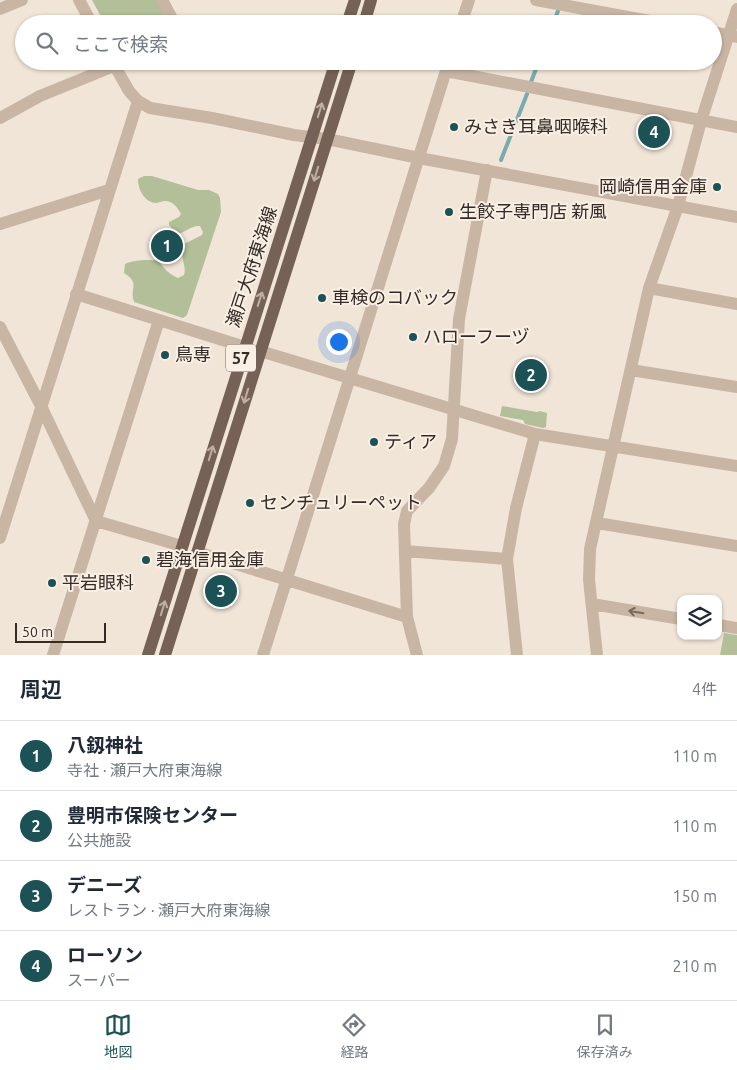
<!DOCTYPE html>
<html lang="ja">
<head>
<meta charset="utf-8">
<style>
  :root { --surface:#fff; --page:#f6f6f7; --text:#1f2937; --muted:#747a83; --line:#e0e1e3; --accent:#1c5155 }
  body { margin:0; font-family:Ubuntu,"Noto Sans JP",sans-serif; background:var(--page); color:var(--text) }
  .controls { position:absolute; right:15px; bottom:15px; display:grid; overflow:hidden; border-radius:10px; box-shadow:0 1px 4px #0004 }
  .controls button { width:45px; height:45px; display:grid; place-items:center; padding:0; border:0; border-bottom:1px solid var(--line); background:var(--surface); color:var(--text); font:25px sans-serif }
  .scale { position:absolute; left:15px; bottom:12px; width:91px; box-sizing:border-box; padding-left:5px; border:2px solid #342a26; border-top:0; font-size:14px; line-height:18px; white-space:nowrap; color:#342a26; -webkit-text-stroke:4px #f9efe4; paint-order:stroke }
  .you { position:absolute; left:338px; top:341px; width:18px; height:18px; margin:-12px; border:4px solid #fff; border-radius:50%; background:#1a73e8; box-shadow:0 0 0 8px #1a73e833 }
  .badge { display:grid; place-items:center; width:32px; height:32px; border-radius:50%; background:var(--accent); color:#fff; font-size:16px; font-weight:700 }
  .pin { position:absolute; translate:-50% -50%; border:2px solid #fff; box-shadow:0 1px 5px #0006 }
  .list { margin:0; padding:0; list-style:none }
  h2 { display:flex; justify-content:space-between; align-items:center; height:65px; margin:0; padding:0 20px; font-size:21px }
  h2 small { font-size:16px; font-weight:400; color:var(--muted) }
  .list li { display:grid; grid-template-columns:32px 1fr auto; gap:15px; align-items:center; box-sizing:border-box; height:70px; padding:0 20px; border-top:1px solid var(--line) }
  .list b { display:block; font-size:19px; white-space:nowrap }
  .list p { margin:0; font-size:16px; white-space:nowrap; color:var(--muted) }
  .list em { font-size:16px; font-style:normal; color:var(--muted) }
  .icon { flex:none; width:28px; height:28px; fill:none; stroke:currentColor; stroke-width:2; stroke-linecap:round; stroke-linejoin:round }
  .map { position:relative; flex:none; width:737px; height:655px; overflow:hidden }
  .search { position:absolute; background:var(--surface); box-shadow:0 1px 4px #0004; left:15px; right:15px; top:15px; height:55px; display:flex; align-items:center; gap:12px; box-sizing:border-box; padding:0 18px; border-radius:28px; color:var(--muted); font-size:19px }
  .sheet { height:345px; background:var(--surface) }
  nav { display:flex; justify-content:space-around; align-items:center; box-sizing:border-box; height:70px; border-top:1px solid var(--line); background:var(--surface); font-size:14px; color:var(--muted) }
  nav a { display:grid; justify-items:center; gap:2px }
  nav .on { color:var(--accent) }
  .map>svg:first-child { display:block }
  .green { fill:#b2bf98 }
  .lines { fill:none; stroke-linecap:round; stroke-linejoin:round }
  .stream { stroke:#77abae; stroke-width:4 }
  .minor { stroke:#c9b5a4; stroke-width:12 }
  .major { stroke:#766157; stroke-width:12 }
  .oneway { stroke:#beafa5 }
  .oneway2 { stroke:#77695f }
  .poi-dot { fill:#1c5155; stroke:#f9efe4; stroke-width:2 }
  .labels { text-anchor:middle; stroke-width:4; stroke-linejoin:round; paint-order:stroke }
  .shield { fill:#f9efe4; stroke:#6f655f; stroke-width:1 }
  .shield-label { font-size:16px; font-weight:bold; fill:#342a26 }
  .poi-label { font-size:18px; fill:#342a26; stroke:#f9efe4; text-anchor:start }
  .street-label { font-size:18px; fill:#342a26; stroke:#f9efe4 }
</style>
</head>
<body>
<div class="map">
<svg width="737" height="655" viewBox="0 0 737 655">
  <rect width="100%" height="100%" fill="#f1e5d8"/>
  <path class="green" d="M 92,0 L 158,0 L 170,24 L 105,24 Z
    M 144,176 L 152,176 L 198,190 L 209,190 L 218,194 L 220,198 L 221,212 L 187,315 L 183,318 L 134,302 C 129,287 141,284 124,273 L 125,264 C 133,260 151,259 159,261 C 164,269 169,274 178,278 L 184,275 C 187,268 180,256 182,245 L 202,235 L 203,232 L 200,226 C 191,225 185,233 177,234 L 169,225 L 169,222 L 179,217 L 181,214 C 178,208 173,201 165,201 C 162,201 160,202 157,203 C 145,203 138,190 138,179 Z
    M 502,406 L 537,412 L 540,411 L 547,413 L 546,427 L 543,428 L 525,424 L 523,420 L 500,416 Z
    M 724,633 L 737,635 L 737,655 L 720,655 Z"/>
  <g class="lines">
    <path class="stream" d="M 553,24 L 558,11
      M 531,82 L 539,61
      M 501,160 L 527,94"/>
    <path class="minor" d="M 79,0 L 92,24
      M 162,0 L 175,24
      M 536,0 L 666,24
      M 0,9 L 22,0
      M 461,24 L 469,0
      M 713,32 L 737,37
      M 112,61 L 129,91 L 138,101 L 150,108 L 212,118 L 294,135 L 327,139 L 419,158 L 737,217
      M 446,71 L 737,127
      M 0,118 L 40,96 L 114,66
      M 0,224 L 109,190
      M 649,288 L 737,304
      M 76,294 L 245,347
      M 0,327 L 41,406 L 96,521 L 182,546
      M 260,351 L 535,434 L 737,466
      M 631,370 L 737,387
      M 597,523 L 737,546
      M 0,538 L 138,101
      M 405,551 L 507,559
      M 197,552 L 407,617
      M 592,604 L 681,619
      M 718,625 L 737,628
      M 53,655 L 159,320
      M 263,655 L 449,61
      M 417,655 L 407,617 L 404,524 L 407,511 L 429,488 L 444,466 L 452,439 L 459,319 L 487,170
      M 517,655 L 507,559 L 516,508 L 535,434
      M 597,655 L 589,580 L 590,549 L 649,288 L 678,206 L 701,121 L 737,9"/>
    <path class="major" d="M 347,24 L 355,0
      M 364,24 L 371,0
      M 148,655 L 336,61
      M 165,655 L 352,61"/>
  </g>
  <defs><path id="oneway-shaft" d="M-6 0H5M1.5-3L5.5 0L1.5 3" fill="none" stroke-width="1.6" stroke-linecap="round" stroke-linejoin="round" transform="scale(1.25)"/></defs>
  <g class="oneway">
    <use href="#oneway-shaft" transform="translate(320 110) rotate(-73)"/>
    <use href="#oneway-shaft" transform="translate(316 174) rotate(107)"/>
    <use href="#oneway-shaft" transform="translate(260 299) rotate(-72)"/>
    <use href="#oneway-shaft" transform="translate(246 396) rotate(107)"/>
    <use href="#oneway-shaft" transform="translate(211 453) rotate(-73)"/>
    <use href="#oneway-shaft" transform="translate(163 608) rotate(-73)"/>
  </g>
  <use class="oneway2" href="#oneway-shaft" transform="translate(636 612) rotate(-171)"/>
  <g class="poi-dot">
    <circle cx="454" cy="127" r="5"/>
    <circle cx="717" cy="187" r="5"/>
    <circle cx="449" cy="212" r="5"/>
    <circle cx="322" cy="298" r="5"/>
    <circle cx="413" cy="337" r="5"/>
    <circle cx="165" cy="355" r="5"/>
    <circle cx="374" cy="442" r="5"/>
    <circle cx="250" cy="503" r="5"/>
    <circle cx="146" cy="560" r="5"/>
    <circle cx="52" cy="583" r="5"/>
  </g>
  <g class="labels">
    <rect class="shield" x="226" y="344.5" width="30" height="27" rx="4"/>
    <g class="shield-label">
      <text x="241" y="364">57</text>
    </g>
    <g class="poi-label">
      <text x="464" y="133">みさき耳鼻咽喉科</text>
      <text x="707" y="193" text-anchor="end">岡崎信用金庫</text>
      <text x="459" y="218">生餃子専門店 新風</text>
      <text x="332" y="304">車検のコバック</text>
      <text x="423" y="343">ハローフーヅ</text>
      <text x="175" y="361">鳥専</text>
      <text x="384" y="448">ティア</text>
      <text x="260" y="509">センチュリーペット</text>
      <text x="156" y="566">碧海信用金庫</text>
      <text x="62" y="589">平岩眼科</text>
    </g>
    <g class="street-label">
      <text transform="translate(252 267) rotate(-72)" y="6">瀬戸大府東海線</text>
    </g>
  </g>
</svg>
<div class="controls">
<button><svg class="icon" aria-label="layers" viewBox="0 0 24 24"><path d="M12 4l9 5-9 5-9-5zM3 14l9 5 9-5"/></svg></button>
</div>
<div class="scale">50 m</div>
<div class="you"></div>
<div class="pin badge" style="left:167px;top:246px">1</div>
<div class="pin badge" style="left:531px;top:375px">2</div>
<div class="pin badge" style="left:221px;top:591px">3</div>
<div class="pin badge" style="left:654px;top:132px">4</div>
<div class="search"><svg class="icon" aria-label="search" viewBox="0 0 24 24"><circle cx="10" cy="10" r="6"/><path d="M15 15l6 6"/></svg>ここで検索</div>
</div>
<section class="sheet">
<h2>周辺<small>4件</small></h2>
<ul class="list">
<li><span class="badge">1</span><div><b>八釼神社</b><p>寺社 · 瀬戸大府東海線</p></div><em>110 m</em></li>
<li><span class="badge">2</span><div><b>豊明市保険センター</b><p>公共施設</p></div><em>110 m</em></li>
<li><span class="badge">3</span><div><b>デニーズ</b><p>レストラン · 瀬戸大府東海線</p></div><em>150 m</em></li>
<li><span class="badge">4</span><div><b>ローソン</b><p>スーパー</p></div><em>210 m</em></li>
</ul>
</section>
<nav>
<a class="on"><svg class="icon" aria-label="map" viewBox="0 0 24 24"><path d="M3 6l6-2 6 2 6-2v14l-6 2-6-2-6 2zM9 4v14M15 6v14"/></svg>地図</a>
<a><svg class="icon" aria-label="directions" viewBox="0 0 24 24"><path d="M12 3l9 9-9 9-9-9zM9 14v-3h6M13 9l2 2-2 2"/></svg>経路</a>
<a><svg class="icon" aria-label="saved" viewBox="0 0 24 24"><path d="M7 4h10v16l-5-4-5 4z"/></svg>保存済み</a>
</nav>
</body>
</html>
